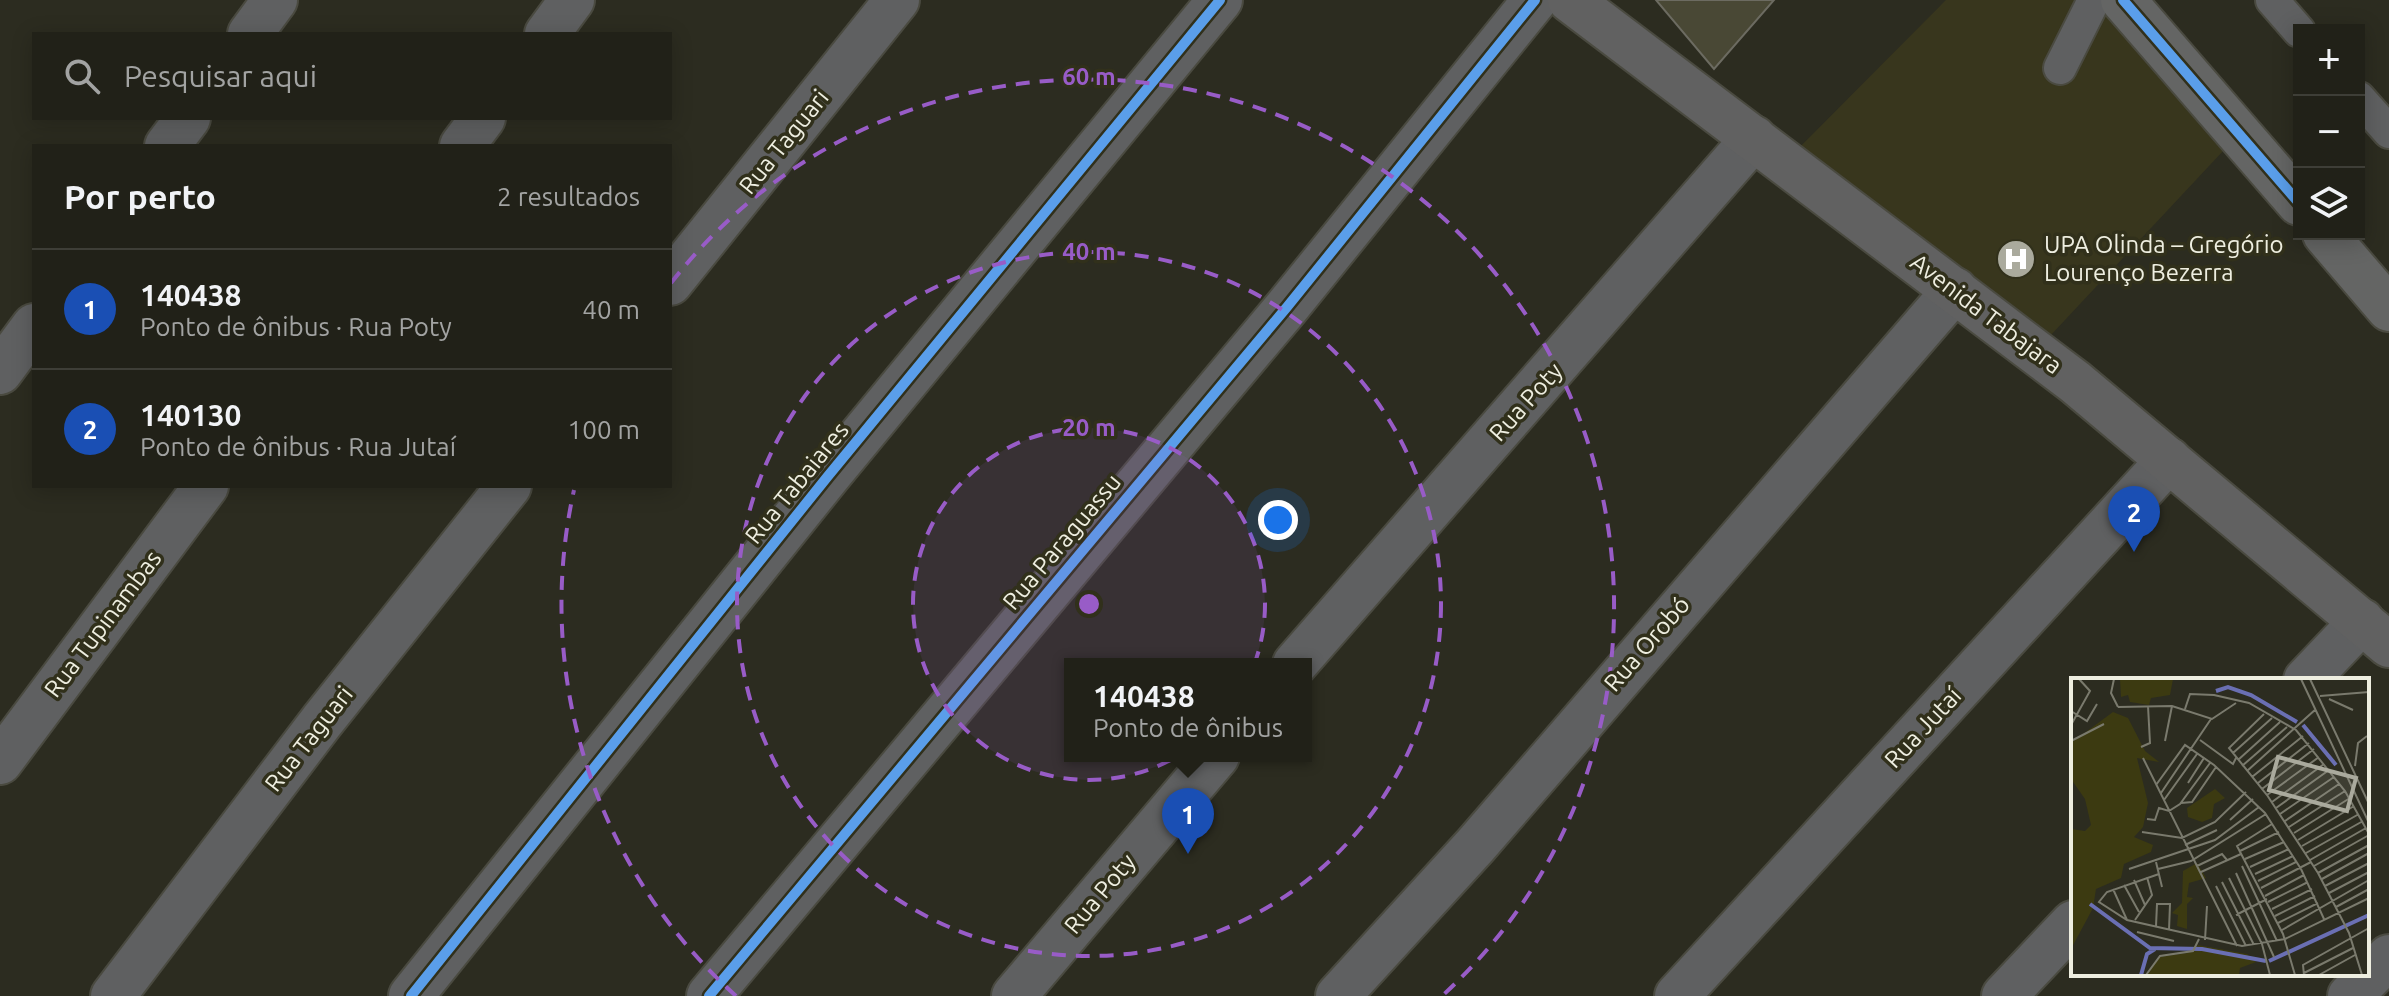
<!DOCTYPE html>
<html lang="pt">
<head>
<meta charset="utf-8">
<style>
  :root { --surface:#212118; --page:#2d2e25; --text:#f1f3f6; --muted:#a2a3a2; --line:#3e3e37; --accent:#aaaa9d }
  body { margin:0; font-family:Ubuntu,sans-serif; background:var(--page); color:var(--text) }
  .controls { position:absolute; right:24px; top:24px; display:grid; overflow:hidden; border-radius:0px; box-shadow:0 4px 20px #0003 }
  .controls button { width:72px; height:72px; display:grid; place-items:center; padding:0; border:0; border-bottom:2px solid var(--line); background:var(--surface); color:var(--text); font:40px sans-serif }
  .you { position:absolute; left:1278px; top:520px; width:28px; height:28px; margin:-20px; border:6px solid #fff; border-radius:50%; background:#1a73e8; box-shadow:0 0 0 12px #1a73e833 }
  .badge { display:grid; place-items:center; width:52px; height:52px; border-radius:50%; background:var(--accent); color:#fff; font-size:26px; font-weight:700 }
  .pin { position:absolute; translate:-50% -66px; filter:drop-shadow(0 2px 4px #0008) }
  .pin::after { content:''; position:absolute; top:42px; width:28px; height:24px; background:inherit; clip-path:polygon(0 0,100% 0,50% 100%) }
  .popup { position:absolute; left:1064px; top:658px; width:248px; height:104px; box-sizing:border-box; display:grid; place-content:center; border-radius:0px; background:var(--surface); filter:drop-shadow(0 2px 6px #0005); font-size:26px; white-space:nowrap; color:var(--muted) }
  .popup b { font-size:30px; color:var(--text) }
  .popup::after { content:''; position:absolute; left:50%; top:100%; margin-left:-16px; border:16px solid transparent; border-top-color:var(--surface) }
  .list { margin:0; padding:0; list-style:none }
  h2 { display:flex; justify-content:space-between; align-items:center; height:104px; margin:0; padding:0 32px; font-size:34px }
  h2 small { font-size:26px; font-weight:400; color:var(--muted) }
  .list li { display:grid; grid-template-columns:52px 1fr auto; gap:24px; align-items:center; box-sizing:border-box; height:120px; padding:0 32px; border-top:2px solid var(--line) }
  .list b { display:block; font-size:30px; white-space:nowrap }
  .list p { margin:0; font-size:26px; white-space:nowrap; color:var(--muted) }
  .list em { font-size:26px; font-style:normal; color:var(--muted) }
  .icon { flex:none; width:44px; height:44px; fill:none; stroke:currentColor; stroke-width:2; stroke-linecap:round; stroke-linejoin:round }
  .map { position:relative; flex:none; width:2389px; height:996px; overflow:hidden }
  .search { position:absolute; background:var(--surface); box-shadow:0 4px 20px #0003; left:32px; top:32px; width:640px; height:88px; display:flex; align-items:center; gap:20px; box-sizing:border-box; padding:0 28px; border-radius:0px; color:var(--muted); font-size:30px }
  .panel { position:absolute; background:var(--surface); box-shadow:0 4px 20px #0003; left:32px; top:144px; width:640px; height:344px; border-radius:0px }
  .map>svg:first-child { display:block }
  .built { fill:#38361d }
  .building { fill:#494835; stroke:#6c6b61; stroke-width:2 }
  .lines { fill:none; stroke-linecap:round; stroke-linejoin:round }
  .lane-casing { stroke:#4a4a40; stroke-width:36 }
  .street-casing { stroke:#4a4a40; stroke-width:48 }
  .secondary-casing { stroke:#4a4a40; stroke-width:48 }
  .highway-casing { stroke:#4a4a40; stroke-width:48 }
  .lane { stroke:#5f6061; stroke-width:32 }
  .street { stroke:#5f6061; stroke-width:44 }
  .secondary { stroke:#616161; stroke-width:44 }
  .highway { stroke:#646564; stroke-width:44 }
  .cycleway-casing { stroke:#31301b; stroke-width:15 }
  .cycleway { stroke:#5a9eea; stroke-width:10 }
  .ring { fill:none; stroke:#985cc7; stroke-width:4; stroke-dasharray:14 10 }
  .labels { text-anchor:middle; stroke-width:7; stroke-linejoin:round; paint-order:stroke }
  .street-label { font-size:24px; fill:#eeeee0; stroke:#31301b }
  .poi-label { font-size:24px; fill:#eeeee0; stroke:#31301b; text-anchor:start }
  .inset-river { fill:none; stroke:#6a6fb3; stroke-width:4 }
  .inset-road { fill:none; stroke:#7a7a6d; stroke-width:2 }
  .view { fill:#aaaa9d; fill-opacity:0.15; stroke:#aaaa9d; stroke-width:4 }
  .inset-edge { fill:none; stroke:#eeeee0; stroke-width:4 }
  .centre { fill:#985cc7; stroke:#31301b; stroke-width:4 }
  .ring-label { font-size:24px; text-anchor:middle; font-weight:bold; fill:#985cc7; stroke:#31301b; stroke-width:7; stroke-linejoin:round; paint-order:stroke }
</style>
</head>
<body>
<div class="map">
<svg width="2389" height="996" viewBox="0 0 2389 996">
  <rect width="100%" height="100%" fill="#2c2c20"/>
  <path class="built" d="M 1946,0 L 2114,0 L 2238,135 L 2036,351 L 1781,166 Z"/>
  <path class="building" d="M 1656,0 L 1774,0 L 1714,69 Z"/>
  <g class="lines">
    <defs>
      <path id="lane" d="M 2272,0 L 2299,31
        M 2060,68 L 2094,0
        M 2359,98 L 2389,132"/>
      <path id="street" d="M 250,34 L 275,0
        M 547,34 L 572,0
        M 167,146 L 188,118
        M 462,146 L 483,118
        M 670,283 L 897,0
        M 0,372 L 34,326
        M 1295,664 L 1754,138
        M 2306,680 L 2362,621
        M 0,762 L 206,486
        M 113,996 L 322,721 L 509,486
        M 411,996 L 828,476 L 1220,0
        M 709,996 L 1287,307 L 1535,0
        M 1014,996 L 1217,756
        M 1338,996 L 1476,845 L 1955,290
        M 1677,996 L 2169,460
        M 2004,996 L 2073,923
        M 2350,996 L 2389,957"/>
      <path id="secondary" d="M 1570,0 L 2075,382 L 2389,645"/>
      <path id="highway" d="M 2123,0 L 2299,203
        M 2325,234 L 2389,309"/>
    </defs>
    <use href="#lane" class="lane-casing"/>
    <use href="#street" class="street-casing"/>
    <use href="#secondary" class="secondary-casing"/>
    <use href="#highway" class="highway-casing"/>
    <use href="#lane" class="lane"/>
    <use href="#street" class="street"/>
    <use href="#secondary" class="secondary"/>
    <use href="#highway" class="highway"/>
    <defs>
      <path id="cycleway" d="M 2123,0 L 2299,203
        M 411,996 L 828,476 L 1220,0
        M 709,996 L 1287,307 L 1535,0"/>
    </defs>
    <use href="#cycleway" class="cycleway-casing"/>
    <use href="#cycleway" class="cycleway"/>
  </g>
  <circle cx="1089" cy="604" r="176" fill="#985cc7" fill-opacity=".12"/>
  <g class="ring">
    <circle cx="1089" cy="604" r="176"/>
    <circle cx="1089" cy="604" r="352"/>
    <path d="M736 996A527 527 0 0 1 574 490M671 283A527 527 0 1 1 1442 996"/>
  </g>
  <defs>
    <symbol id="hospital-disc" viewBox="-11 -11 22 22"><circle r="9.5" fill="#aaaa9d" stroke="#31301b"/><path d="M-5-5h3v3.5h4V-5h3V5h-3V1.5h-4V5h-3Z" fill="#fff"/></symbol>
  </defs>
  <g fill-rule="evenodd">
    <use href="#hospital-disc" x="1994" y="237" width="44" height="44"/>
  </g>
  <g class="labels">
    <g class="street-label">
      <text transform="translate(784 142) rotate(-51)" y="8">Rua Taguari</text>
      <text transform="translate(1986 314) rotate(37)" y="8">Avenida Tabajara</text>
      <text transform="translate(1526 402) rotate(-48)" y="8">Rua Poty</text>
      <text transform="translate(797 483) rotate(-51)" y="8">Rua Tabaiares</text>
      <text transform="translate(1062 542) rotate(-50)" y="8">Rua Paraguassu</text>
      <text transform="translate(103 624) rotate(-53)" y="8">Rua Tupinambas</text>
      <text transform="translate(1647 644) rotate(-49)" y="8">Rua Orobó</text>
      <text transform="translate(1923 728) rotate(-47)" y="8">Rua Jutaí</text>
      <text transform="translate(309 739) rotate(-52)" y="8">Rua Taguari</text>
      <text transform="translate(1100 894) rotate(-50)" y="8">Rua Poty</text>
    </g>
    <g class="poi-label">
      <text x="2044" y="253">UPA Olinda – Gregório<tspan x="2044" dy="28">Lourenço Bezerra</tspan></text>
    </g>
  </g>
  <g transform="translate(2071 678)">
    <rect width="298" height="298" fill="#2c2c20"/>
    <path d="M 102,1 L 99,17 L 80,20 L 78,27 L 59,24 L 57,17 L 50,19 L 49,1 ZM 42,34 L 57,40 L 74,73 L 88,84 L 66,80 L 77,125 L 72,149 L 63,159 L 82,167 L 80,174 L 53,186 L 50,200 L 25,211 L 22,230 L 0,271 L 0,151 L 14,153 L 20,147 L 14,121 L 0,101 L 0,65 ZM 144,111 L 154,120 L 143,126 L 141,140 L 131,144 L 117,139 L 116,130 ZM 126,185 L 135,200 L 118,205 L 116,219 L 122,220 L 116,226 L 116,251 L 106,248 L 107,237 L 101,235 L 111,225 L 112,193 ZM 127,267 L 176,276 L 185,284 L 169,290 L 168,297 L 76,297 L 88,279 L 117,275 Z" fill="#3c3a11"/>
    <path class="inset-river" d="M 145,13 L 157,9 L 180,17 L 226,44M 232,47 L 265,87M 19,226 L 79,270 L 131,271 L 195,283M 198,283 L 298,237M 70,297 L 76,276 L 84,271"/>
    <path class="inset-road" d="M 43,1 L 40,15 L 47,29M 230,1 L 298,145M 239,1 L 298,126M 249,18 L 298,14M 258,21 L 282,32M 47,29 L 101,28 L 141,41 L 165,25M 114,31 L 119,16 L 143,17 L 178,25 L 225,52 L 274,113 L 298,156M 0,33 L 16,43 L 26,26M 193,36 L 158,70 L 196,117 L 247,195 L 278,255 L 291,297M 0,47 L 19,13 L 8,1M 129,62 L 162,86 L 165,80M 0,63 L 33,46M 94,63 L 101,28M 70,69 L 79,65 L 77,28M 162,75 L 201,40M 72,80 L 166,268M 167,82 L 209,44M 171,88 L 216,49M 284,88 L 287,65 L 296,58M 176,93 L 245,31M 181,99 L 232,58M 117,105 L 133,80M 187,105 L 238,65M 85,107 L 114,67 L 143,87 L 194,135 L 230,191 L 253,241M 191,111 L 243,71M 90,115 L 140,41M 196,117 L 248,79M 93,122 L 126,76M 201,124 L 253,86M 110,125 L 121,124 L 145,89M 205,130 L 258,92M 209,136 L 263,99M 76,141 L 84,142 L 88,130 L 98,133 L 109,126 L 139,85M 159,142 L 182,121M 214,143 L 268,106M 201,146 L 166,168 L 212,256 L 224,297M 218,149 L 274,113M 71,154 L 111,160 L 144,144 L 175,114M 223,155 L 279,120M 227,162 L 283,128M 114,167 L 146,152M 231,168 L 288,136M 169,173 L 208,154M 235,175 L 292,143M 174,181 L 213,164M 239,182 L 295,150M 85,184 L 91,209M 126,188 L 151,176 L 156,182M 171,188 L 206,263M 243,188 L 298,157M 179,189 L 218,171M 58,191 L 144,162 L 188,129M 87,191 L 120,183 L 195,136M 130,194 L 170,176M 165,195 L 203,279M 247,195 L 298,167M 88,196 L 36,214 L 28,224 L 56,242 L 171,268 L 214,261 L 298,220M 184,196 L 222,178M 158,200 L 191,266 L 199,297M 251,201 L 298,175M 63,202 L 74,227M 187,203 L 225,184M 151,204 L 183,267M 53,207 L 68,234M 145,208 L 175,268M 254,208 L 298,185M 190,210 L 240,184M 42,211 L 56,242M 258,215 L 298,194M 194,218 L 233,197M 197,224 L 237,204M 265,229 L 298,211M 201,231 L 241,211M 165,237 L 196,221M 204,238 L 244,218M 64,242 L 81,217 L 76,199M 207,245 L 247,225M 85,248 L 86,226 L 99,226 L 98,252M 211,252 L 298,202M 66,254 L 103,263M 134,262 L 136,228M 233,295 L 282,270M 75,297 L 89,278 L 122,273 L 128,261M 233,297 L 232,287 L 298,250M 248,297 L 284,277"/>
    <path class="view" d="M 207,79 L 285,100 L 276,133 L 198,112 Z"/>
    <rect width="298" height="298" class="inset-edge"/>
  </g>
  <circle cx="1089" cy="604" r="12" class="centre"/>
  <g class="ring-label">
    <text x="1089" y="85">60 m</text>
    <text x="1089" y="260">40 m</text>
    <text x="1089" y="436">20 m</text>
  </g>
</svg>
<div class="controls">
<button>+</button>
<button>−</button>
<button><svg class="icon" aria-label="layers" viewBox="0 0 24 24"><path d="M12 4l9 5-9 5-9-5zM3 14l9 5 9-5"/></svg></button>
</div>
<div class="you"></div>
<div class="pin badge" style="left:1188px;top:854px;background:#1a4fb4">1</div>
<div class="popup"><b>140438</b>Ponto de ônibus</div>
<div class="pin badge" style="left:2134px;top:552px;background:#1a4fb4">2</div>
<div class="search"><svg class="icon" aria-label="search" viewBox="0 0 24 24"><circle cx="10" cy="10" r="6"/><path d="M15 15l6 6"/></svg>Pesquisar aqui</div>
<section class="panel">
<h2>Por perto<small>2 resultados</small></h2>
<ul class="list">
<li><span class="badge" style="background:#1a4fb4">1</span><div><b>140438</b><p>Ponto de ônibus · Rua Poty</p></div><em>40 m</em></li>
<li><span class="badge" style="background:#1a4fb4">2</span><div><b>140130</b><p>Ponto de ônibus · Rua Jutaí</p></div><em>100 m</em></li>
</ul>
</section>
</div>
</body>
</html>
